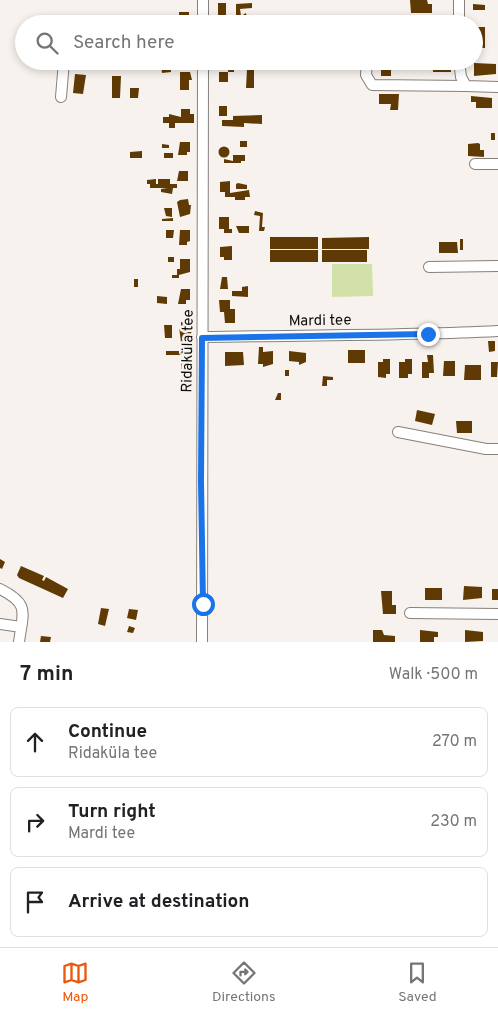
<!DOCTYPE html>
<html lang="en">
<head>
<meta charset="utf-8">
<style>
  :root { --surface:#fff; --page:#f6f6f6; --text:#202124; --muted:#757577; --line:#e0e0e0; --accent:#ea580c }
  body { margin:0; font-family:Overpass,sans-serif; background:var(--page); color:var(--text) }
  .stop { position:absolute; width:15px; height:15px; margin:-11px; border:4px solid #1a73e8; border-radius:50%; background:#fff }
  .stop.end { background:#1a73e8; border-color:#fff; box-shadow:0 1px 5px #0008 }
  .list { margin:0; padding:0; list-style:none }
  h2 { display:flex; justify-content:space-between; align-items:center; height:65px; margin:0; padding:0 20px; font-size:21px }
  h2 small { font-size:16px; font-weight:400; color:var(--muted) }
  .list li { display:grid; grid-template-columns:32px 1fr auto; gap:15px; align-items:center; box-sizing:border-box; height:70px; margin:0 10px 10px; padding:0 10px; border:1px solid var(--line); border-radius:8px }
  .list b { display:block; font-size:19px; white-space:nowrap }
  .list p { margin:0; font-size:16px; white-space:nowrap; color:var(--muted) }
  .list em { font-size:16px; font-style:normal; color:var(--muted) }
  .icon { flex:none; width:28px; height:28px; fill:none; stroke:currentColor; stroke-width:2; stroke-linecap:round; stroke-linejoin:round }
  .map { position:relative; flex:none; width:498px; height:642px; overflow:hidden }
  .search { position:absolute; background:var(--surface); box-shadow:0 2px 8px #0003; left:15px; right:15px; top:15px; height:55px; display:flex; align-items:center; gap:12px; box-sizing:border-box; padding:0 18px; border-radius:28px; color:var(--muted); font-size:19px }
  .sheet { height:305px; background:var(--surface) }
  nav { display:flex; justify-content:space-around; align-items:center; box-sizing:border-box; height:70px; border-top:1px solid var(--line); background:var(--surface); font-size:14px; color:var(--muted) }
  nav a { display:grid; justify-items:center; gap:2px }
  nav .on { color:var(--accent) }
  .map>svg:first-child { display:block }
  .green { fill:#d2e1a9 }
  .building { fill:#603a04 }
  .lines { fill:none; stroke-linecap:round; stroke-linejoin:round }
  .minor-casing { stroke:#85807c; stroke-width:12 }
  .minor { stroke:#fff; stroke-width:10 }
  .route { stroke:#1a73e8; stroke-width:6 }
  .labels { text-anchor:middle; stroke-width:5; stroke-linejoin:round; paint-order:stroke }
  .street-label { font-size:15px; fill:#100f0d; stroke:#f7f2ed }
</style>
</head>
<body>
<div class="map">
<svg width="498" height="642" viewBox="0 0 498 642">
  <rect width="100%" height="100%" fill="#f7f2ed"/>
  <path class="green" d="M 332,264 L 372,264 L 373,296 L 332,297 Z"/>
  <path class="building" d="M 410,0 L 427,0 L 428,4 L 432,4 L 432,13 L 411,13 Z
    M 218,3 L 226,3 L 226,15 L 218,15 Z
    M 252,3 L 252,8 L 240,9 L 241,16 L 246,13 L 247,18 L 236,20 L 236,4 Z
    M 473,4 L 485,5 L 485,10 L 473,10 Z
    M 179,12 L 189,12 L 189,23 L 176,23 L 176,16 L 179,16 Z
    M 474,27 L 485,27 L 485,48 L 474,48 Z
    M 154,61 L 170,61 L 171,72 L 162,73 L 161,63 L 155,66 Z
    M 381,61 L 391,61 L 391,76 L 381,76 Z
    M 433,61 L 451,63 L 451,72 L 433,72 Z
    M 229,63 L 234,63 L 234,72 L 228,72 Z
    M 474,63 L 496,64 L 496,74 L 474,76 Z
    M 247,69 L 254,69 L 254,88 L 246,88 Z
    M 180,72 L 190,72 L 192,80 L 189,80 L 189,90 L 180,90 Z
    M 219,72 L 228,72 L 228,82 L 219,82 Z
    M 75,74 L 86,75 L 83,94 L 73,93 Z
    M 112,76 L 121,76 L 120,98 L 112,98 Z
    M 130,88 L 139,88 L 138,98 L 130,98 Z
    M 379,94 L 399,94 L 398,110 L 390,110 L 391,104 L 379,104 Z
    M 471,96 L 492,98 L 492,108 L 476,108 L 476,102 L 471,102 Z
    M 219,106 L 227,106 L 227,116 L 219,116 Z
    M 181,109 L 190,109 L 190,114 L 194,114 L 194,123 L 175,123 L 175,128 L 169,128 L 169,123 L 163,123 L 163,117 L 169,117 L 169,114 L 181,117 Z
    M 262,115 L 262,124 L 244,123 L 244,127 L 222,126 L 222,120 L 233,120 L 233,116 Z
    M 491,133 L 495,133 L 495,140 L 491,140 Z
    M 240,141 L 247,141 L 247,147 L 240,147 Z
    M 180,142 L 190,142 L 190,152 L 187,152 L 187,155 L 178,155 Z
    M 478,143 L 480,144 L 480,150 L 484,150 L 484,157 L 468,156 L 468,144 Z
    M 162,144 L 169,145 L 169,148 L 162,148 Z
    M218.5 152a5.5 5.5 0 1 1 11 0a5.5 5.5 0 1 1-11 0Z
    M 142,151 L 142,158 L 130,158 L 130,152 Z
    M 164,153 L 173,153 L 173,158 L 164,158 Z
    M 233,155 L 245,155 L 245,161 L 241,161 L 241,163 L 224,163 L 224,159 L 233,161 Z
    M 179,171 L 188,171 L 188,181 L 177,181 Z
    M 156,179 L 156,184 L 158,184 L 158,179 L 170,179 L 170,184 L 177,184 L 177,188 L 173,188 L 172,194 L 161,192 L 161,189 L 167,188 L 150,188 L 150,184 L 147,184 L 147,180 Z
    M 230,181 L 230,193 L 249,190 L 250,197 L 245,197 L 245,200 L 235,200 L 235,197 L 225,197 L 225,192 L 220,192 L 220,182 Z
    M 238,183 L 247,185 L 247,189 L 236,189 L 236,184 Z
    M 188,199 L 189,205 L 191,205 L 190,214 L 180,217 L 177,202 L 180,200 Z
    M 164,208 L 172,208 L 172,217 L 166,216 Z
    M 255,211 L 263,213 L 262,227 L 265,227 L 264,231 L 259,231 L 260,216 L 254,215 Z
    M 219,217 L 229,217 L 229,229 L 232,229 L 232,233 L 224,233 L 224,229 L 219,229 Z
    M 173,218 L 173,221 L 162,221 L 162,219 Z
    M 236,226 L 249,226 L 249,233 L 239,233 Z
    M 166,230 L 174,230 L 173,238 L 166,238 Z
    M 180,230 L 190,230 L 190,241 L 187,242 L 187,245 L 179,245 Z
    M 270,237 L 318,237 L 318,249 L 270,249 Z
    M 369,237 L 369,249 L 322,249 L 322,238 Z
    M 460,239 L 463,239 L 463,250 L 460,250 Z
    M 439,242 L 457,242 L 458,253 L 439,253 Z
    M 232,246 L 232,260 L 224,260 L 224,257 L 220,257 L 220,247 Z
    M 270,250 L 318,250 L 318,262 L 270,262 Z
    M 322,250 L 367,250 L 367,262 L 322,262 Z
    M 168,257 L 174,257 L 174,262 L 168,262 Z
    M 180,259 L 190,259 L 190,272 L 179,275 L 179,278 L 172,278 L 172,275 L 177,275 L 177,269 L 180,269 Z
    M 222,277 L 227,277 L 228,289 L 220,289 Z
    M 134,279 L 138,279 L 138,287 L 134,287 Z
    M 248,286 L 248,297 L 232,296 L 232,291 L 242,291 L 242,287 Z
    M 181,289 L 190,289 L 190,300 L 186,300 L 186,304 L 178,304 Z
    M 157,296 L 167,297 L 167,304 L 157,303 Z
    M 219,300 L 230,300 L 230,309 L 235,309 L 235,323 L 225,323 L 224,312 L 220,312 Z
    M 181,322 L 189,322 L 190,327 L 192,327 L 190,342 L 181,342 L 179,327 L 181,327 Z
    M 164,325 L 172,325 L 172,338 L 165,338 Z
    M 488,341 L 495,341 L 495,351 L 489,352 Z
    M 259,347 L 263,347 L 263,352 L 273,351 L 273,364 L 263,367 L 263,364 L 258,364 Z
    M 348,350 L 365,350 L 365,363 L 348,363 Z
    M 166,351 L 182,351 L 182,355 L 166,355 Z
    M 289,351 L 306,353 L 306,362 L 299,365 L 299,362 L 289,361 Z
    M 225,352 L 243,352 L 244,365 L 225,366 Z
    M 427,355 L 433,355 L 434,373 L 429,373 L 429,378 L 422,378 L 422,362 L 428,362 Z
    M 383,359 L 390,359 L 390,374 L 386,374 L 386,378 L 378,377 L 378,362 L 383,362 Z
    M 405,359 L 412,359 L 412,374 L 408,374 L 408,378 L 399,378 L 399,362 L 405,362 Z
    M 181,361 L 189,361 L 190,374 L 182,374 Z
    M 444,361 L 455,361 L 455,376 L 443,376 Z
    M 491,362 L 498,362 L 497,377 L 491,377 Z
    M 465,365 L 481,365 L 481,380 L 464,380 Z
    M 285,370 L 289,370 L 289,376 L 285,376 Z
    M 323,376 L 333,377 L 333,380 L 327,380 L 327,386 L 322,386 Z
    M 278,393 L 281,393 L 281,400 L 275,400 Z
    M 417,410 L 435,414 L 432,425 L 415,421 Z
    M 456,421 L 472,421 L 472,433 L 457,433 Z
    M 0,559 L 5,562 L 2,569 L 0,568 Z
    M 21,566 L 44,576 L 42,580 L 44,581 L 46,577 L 68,589 L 63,598 L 19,578 L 17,575 Z
    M 464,586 L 482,587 L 482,598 L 463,600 Z
    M 425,588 L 442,588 L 442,600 L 425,600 Z
    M 492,589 L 498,589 L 498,600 L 492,600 Z
    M 381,591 L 392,591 L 392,605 L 396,605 L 396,614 L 383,614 Z
    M 101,608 L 109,609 L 105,626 L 98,624 Z
    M 129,609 L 138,610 L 136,620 L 127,618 Z
    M 129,626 L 135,628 L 133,633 L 127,632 Z
    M 373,630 L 382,630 L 384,635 L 395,636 L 395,642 L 373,642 Z
    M 420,630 L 438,632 L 438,637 L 434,637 L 434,642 L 420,642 Z
    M 465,630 L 483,632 L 483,641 L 465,642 Z
    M 41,636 L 51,637 L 50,642 L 40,642 Z"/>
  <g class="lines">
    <defs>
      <path id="minor" d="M 203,24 L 203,0
        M 459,24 L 459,0
        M 367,61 L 366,75 L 372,85 L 466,86
        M 459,61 L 461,77 L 466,86 L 498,87
        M 61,97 L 64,61
        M 475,164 L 498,164
        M 429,267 L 498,266
        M 202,337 C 301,335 400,336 498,331
        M 398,432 L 486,449 L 498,449
        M 0,589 C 30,604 23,612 19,642
        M 410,613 L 498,614
        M 0,624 L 21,627
        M 202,642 L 203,61"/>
    </defs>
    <use href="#minor" class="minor-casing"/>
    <use href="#minor" class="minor"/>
  </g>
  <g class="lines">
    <path class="route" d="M 203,604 L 201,481 L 202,338 L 428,334"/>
  </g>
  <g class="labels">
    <g class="street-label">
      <text transform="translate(320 320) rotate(-1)" y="5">Mardi tee</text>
      <text transform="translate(187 351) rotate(-89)" y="5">Ridaküla tee</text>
    </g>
  </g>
</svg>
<div class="stop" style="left:203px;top:604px"></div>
<div class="stop end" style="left:428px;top:334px"></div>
<div class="search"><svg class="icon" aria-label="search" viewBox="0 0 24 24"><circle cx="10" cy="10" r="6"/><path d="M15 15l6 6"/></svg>Search here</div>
</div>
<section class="sheet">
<h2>7 min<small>Walk · 500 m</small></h2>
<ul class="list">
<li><svg class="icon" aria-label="ahead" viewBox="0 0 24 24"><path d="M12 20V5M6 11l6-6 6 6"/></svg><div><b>Continue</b><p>Ridaküla tee</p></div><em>270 m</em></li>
<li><svg class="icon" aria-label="right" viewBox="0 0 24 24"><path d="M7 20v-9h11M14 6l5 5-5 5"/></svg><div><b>Turn right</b><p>Mardi tee</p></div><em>230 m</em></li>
<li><svg class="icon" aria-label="arrive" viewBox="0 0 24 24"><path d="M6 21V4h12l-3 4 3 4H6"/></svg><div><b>Arrive at destination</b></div></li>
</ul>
</section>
<nav>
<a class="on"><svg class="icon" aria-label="map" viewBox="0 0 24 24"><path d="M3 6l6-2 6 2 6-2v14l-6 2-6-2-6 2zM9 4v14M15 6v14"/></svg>Map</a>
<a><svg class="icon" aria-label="directions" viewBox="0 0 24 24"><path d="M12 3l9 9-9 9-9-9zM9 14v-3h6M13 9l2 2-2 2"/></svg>Directions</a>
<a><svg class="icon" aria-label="saved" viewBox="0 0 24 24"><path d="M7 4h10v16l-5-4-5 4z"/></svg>Saved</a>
</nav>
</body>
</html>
